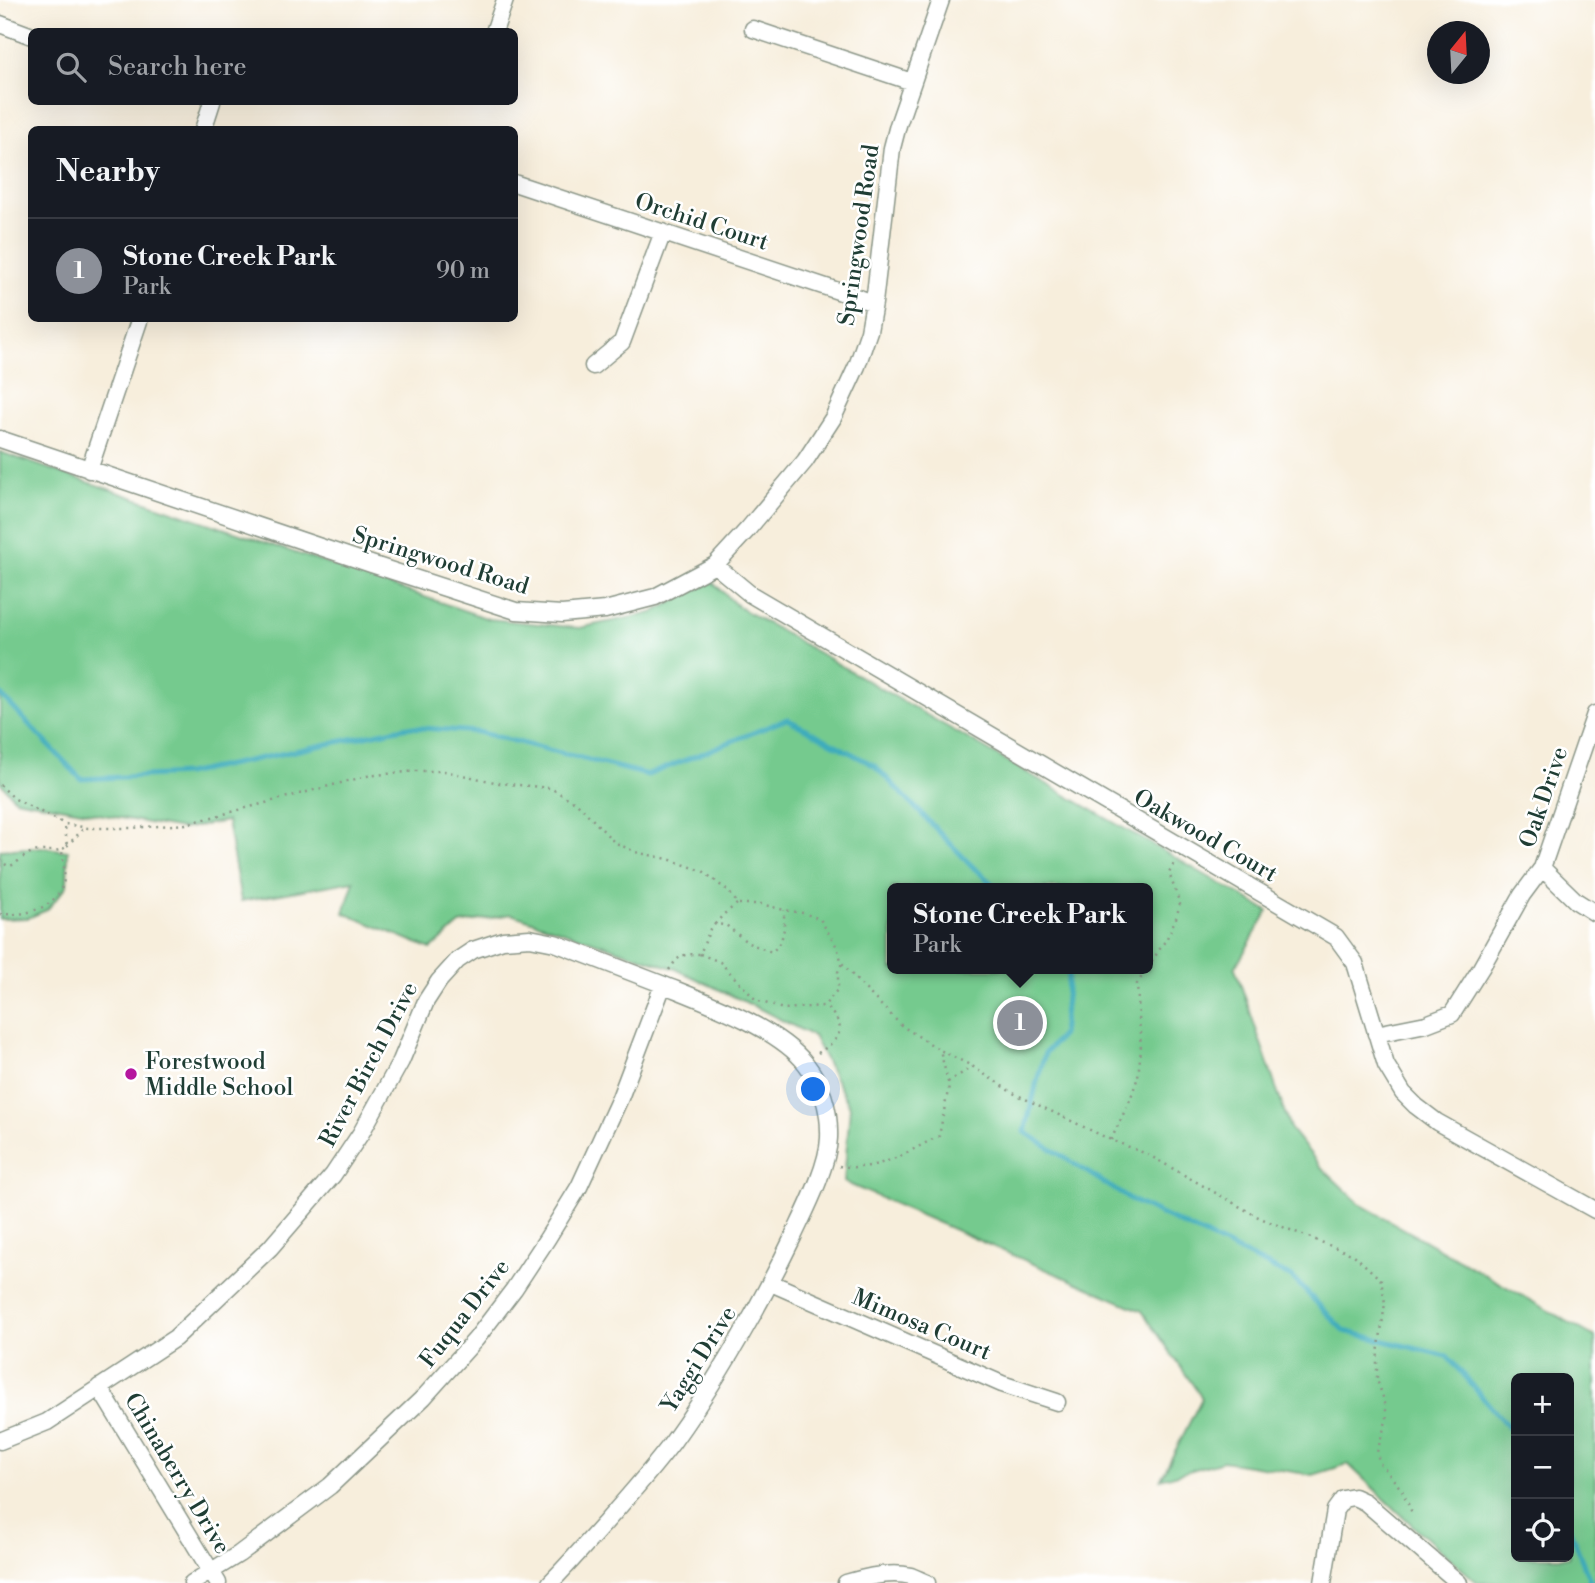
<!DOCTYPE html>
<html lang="en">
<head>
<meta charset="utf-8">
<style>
  :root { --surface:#171b24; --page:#20242c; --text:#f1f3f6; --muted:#9ea1a6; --line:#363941; --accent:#8c9099 }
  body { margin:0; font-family:"Libre Bodoni",serif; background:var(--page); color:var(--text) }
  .controls { position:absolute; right:21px; bottom:21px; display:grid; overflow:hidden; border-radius:10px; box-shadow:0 7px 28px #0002 }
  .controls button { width:63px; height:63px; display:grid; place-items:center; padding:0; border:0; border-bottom:2px solid var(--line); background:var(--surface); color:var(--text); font:35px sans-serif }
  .compass { position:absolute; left:1427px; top:21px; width:63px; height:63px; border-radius:50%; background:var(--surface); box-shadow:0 7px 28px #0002; rotate:18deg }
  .you { position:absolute; left:814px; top:1090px; width:24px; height:24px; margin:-18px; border:5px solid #fff; border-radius:50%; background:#1a73e8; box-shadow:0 0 0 10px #1a73e833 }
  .badge { display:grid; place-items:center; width:46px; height:46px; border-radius:50%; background:var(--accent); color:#fff; font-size:23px; font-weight:700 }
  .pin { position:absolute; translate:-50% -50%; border:4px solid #fff; box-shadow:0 2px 7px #0006 }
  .popup { position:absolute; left:887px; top:883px; width:266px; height:91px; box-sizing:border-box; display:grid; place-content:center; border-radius:10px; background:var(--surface); filter:drop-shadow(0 2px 5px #0005); font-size:23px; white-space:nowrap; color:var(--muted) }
  .popup b { font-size:26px; color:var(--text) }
  .popup::after { content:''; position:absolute; left:50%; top:100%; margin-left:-14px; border:14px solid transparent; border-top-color:var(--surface) }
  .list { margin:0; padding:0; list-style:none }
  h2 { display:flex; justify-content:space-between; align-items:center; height:91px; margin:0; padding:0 28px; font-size:30px }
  h2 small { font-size:23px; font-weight:400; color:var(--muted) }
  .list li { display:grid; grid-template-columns:46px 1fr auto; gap:21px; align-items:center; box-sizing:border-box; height:105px; padding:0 28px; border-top:2px solid var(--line) }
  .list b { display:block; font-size:26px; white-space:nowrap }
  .list p { margin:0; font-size:23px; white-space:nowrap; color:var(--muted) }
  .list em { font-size:23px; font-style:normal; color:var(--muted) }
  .icon { flex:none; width:38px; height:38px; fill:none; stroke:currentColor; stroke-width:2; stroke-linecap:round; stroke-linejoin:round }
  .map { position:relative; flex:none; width:1595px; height:1583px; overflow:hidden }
  .search { position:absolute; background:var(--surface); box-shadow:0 7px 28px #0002; left:28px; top:28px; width:490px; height:77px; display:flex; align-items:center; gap:18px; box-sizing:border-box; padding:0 24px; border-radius:10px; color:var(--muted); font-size:26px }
  .panel { position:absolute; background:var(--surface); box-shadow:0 7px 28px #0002; left:28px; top:126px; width:490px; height:196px; border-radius:10px }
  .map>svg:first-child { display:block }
  .green { fill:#74ca8e; stroke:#4a8461; stroke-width:2; fill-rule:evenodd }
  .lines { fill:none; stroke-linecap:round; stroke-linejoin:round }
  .stream { stroke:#3eacbc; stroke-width:5 }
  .minor-casing { stroke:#8b9688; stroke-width:19 }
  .path { stroke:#8b9688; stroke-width:2.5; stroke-dasharray:2 5; stroke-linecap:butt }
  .minor { stroke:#fff; stroke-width:16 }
  .poi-dot { fill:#b5179e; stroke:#fff; stroke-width:2.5 }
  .labels { text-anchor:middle; stroke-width:5; stroke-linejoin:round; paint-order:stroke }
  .street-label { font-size:23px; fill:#1f3d34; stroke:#fff }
  .poi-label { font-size:23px; fill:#1f3d34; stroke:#fff; text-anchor:start }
</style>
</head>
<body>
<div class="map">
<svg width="1595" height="1583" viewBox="0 0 1595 1583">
  <rect width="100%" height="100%" fill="#fff"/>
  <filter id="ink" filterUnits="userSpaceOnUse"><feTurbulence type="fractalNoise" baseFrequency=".0143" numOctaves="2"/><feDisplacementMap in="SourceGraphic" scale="14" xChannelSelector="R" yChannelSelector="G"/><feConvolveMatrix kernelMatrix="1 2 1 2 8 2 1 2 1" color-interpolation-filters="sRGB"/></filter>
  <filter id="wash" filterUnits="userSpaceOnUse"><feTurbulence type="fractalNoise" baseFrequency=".00686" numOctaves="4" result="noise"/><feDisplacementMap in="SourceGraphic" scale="28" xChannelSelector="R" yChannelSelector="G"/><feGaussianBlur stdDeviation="1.57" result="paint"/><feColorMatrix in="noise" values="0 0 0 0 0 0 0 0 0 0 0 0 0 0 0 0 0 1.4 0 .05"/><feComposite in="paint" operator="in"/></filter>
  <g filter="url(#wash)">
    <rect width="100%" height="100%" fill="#f7eedc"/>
    <path class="green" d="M 0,452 L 489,619 L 579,628 L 652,613 L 712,581 L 737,606 L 1268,911 L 1235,968 L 1290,1128 L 1321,1167 L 1360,1204 L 1595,1337 L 1595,1583 L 1478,1583 L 1412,1525 L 1348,1464 L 1313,1475 L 1223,1461 L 1161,1479 L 1202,1398 L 1142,1311 L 844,1182 L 850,1107 L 813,1036 L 760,1009 L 676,969 L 511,914 L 460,924 L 431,949 L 344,913 L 354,881 L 241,901 L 227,821 L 182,829 L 15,799 L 0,782 ZM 892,888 L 1148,888 L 1148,969 L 892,969 ZM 1516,1378 L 1569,1378 L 1569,1557 L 1516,1557 Z
      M 42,847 L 68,851 L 67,886 L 47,910 L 28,918 L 0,919 L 0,850 Z"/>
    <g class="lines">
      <path class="stream" d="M 0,694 L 81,779 L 186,774 L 408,727 L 478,732 L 648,775 L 787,719 L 875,766 L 973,867 L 997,888
        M 1069,969 L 1062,1035 L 1045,1053 L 1037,1081 L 1025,1132 L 1129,1199 L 1292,1277 L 1344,1331 L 1447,1356 L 1516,1436
        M 1569,1528 L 1591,1583"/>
    </g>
  </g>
  <g filter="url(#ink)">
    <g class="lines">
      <defs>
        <path id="minor" d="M 0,24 L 32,36
          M 753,29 L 912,82
          M 494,32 L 505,0
          M 203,130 L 212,102
          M 514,183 L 874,303
          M 593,366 L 622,342 L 663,232
          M 0,439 L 371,564 L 516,611 L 562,614 L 605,610 L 655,597 L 715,565 L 748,529 L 805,461 L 833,418 L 857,366 L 869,331 L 874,303 L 892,148 L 898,125 L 941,0
          M 89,470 L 140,318
          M 715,565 L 750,594 L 1336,937 L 1355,963 L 1386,1065 L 1403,1093 L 1416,1106 L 1437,1122 L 1595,1210
          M 1595,714 L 1542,868 L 1576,901 L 1595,913
          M 1376,1034 L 1426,1024 L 1452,1014 L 1481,968 L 1522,895 L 1542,868
          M 771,1283 L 1002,1384 L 1057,1402
          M 99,1387 L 218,1583
          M 0,1441 L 47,1422 L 175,1338 L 270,1248 L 333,1175 L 361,1133 L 401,1061 L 426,1001 L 439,981 L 458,960 L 473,950 L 503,940 L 530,938 L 555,943 C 591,957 627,971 664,985 C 706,1002 778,1028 806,1064 C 823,1086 830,1110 829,1138 C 828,1167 805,1211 793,1237 C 758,1309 718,1379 672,1443 C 651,1471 627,1498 604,1524 C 586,1544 569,1564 550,1583
          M 192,1583 L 239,1554 L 330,1486 L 424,1397 L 476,1339 L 514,1289 L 547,1239 L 579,1187 L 620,1098 L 663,985
          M 846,1583 C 865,1577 891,1571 911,1576 C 916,1578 922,1581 927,1583
          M 1323,1583 L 1335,1510 L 1343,1499 L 1354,1497 L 1365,1502 L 1459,1583"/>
      </defs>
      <use href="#minor" class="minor-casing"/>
      <path class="path" d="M 0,785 L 15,799 L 65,824 L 88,828 L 131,828 L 186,824 L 367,776 L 415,771 L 444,771 L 499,783 L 550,788 L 577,803 L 614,842 L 635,852 L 668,859 L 703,871 L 729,892 L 738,904 L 761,904 L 784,910 L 803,913 L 820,919 L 837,947 L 842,963 L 859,983 L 902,1026 L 940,1050 L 972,1066 L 1011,1092 L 1111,1140 L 1147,1154 L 1260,1218 L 1354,1255 L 1381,1280 L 1385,1303 L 1377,1361 L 1377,1380 L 1385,1403 L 1387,1418 L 1377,1452 L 1379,1462 L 1402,1490 L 1412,1513
        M 67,846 L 84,828
        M 0,859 C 2,861 6,866 9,866 C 13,867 25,854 33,852 C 45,849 59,854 67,846 L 65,826
        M 737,904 L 724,914 L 715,924 L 726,925 L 748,943 L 772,952 C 786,938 784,929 784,910
        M 0,914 C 25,916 59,909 64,879 C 65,870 63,860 62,851
        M 700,954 L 720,962 L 756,1000 L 783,1009 L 824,1006 L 838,989 L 838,972 L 842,963
        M 669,970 C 679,955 682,954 700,954 L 710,929 L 715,924
        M 818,1053 C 842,1038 849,1026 824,1006
        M 948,1082 L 972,1067
        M 1111,1140 L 1130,1100 L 1138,1077 L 1141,1049 L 1137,984 L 1167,938 L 1176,918 L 1180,904 L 1169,873 L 1176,860
        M 839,1166 C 879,1172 905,1153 939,1136 L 949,1086 L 940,1050"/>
      <use href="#minor" class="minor"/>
    </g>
  </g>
  <circle class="poi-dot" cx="131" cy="1074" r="7"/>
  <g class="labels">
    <g class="street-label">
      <text transform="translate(702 221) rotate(18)" y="8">Orchid Court</text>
      <text transform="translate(858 235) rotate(-82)" y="8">Springwood Road</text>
      <text transform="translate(441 560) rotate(17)" y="8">Springwood Road</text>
      <text transform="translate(1543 797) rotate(-71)" y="8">Oak Drive</text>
      <text transform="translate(1206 835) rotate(30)" y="8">Oakwood Court</text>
      <text transform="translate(368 1064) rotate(-62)" y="8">River Birch Drive</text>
      <text transform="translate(464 1313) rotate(-52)" y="8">Fuqua Drive</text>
      <text transform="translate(922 1324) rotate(23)" y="8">Mimosa Court</text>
      <text transform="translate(698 1359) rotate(-58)" y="8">Yaggi Drive</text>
      <text transform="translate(178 1473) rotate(59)" y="8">Chinaberry Drive</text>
    </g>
    <g class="poi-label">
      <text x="145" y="1069">Forestwood<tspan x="145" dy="26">Middle School</tspan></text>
    </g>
  </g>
</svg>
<div class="controls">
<button>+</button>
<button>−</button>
<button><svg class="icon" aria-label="locate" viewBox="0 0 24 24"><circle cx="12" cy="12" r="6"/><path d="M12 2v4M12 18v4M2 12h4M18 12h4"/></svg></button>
</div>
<svg class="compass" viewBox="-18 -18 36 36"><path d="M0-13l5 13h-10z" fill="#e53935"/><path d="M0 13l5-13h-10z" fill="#9ea1a6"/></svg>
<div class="you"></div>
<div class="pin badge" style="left:1020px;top:1023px">1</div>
<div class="popup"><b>Stone Creek Park</b>Park</div>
<div class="search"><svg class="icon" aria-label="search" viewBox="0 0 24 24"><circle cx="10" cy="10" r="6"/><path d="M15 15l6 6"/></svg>Search here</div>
<section class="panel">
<h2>Nearby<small></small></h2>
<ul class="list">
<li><span class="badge">1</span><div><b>Stone Creek Park</b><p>Park</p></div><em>90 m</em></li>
</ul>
</section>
</div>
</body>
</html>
